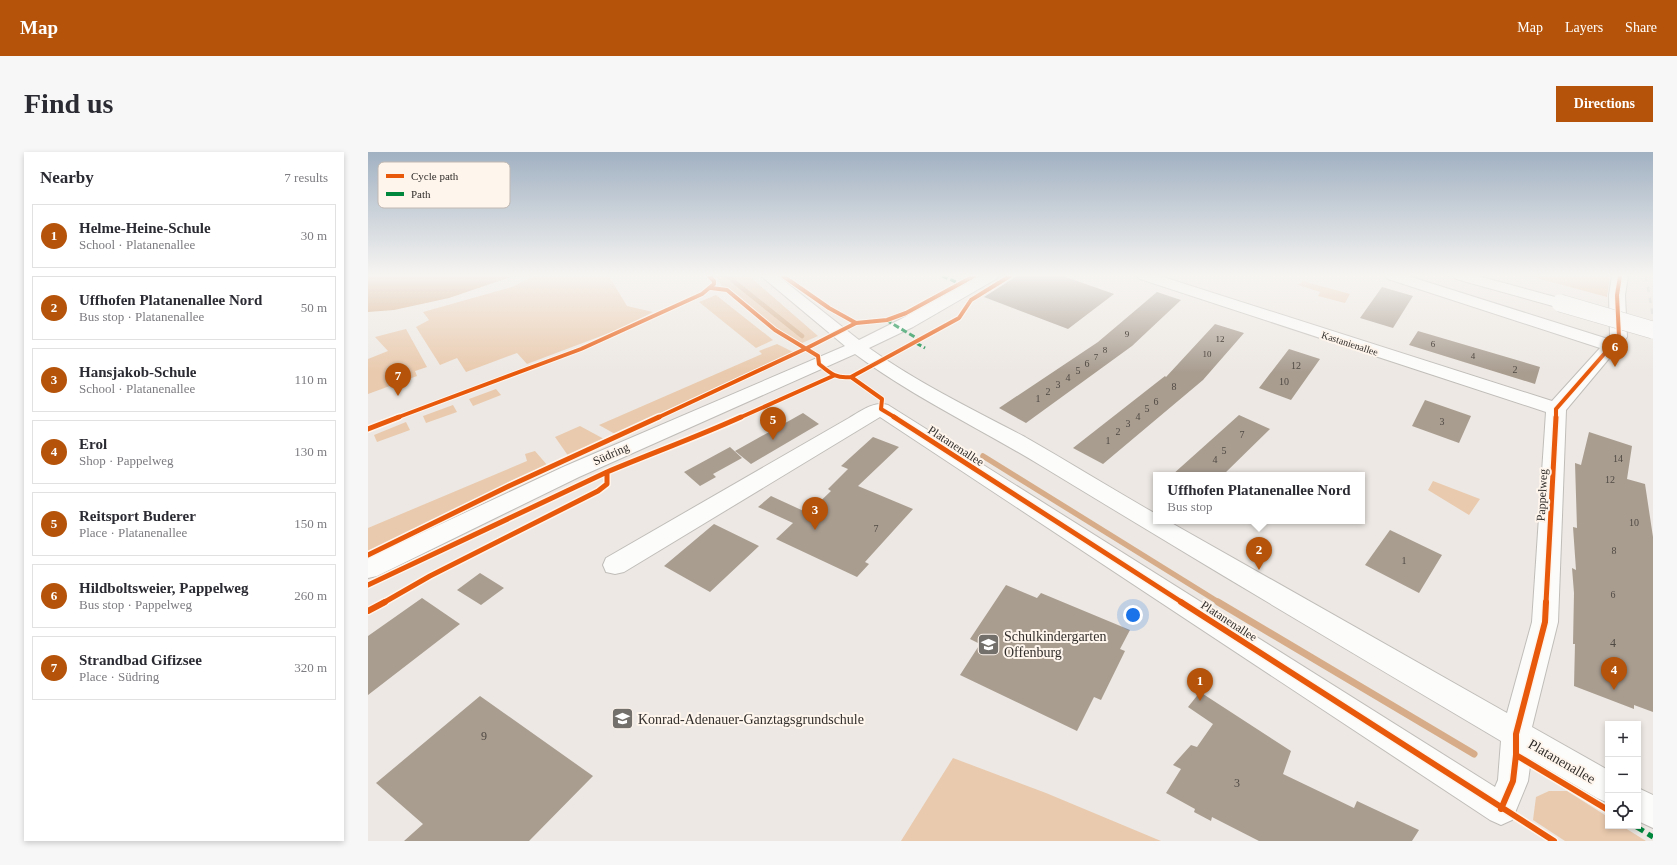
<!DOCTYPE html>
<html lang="en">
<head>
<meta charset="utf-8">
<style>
  :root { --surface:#fff; --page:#f7f7f7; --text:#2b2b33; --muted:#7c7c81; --line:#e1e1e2; --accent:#b45309 }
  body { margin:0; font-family:"Times New Roman",serif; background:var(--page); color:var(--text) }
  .controls { position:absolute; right:12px; bottom:12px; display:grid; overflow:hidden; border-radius:0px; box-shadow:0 2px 6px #0003 }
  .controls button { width:36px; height:36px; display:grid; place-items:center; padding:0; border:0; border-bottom:1px solid var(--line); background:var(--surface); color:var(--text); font:20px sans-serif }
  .you { position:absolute; left:765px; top:463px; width:14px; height:14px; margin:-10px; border:3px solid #fff; border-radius:50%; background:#1a73e8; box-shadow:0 0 0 6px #1a73e833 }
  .badge { display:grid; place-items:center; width:26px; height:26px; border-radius:50%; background:var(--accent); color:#fff; font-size:13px; font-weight:700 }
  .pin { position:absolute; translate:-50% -33px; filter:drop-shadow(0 1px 2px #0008) }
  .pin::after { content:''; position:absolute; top:21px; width:14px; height:12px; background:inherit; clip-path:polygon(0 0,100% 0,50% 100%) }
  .popup { position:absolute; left:785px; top:320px; width:212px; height:52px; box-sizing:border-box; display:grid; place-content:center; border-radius:0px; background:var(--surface); filter:drop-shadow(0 1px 3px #0005); font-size:13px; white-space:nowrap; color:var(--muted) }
  .popup b { font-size:15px; color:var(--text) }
  .popup::after { content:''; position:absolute; left:50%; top:100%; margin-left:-8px; border:8px solid transparent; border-top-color:var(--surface) }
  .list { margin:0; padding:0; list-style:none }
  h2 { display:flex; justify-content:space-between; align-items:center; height:52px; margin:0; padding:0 16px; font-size:17px }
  h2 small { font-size:13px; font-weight:400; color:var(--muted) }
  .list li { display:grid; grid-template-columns:26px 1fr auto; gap:12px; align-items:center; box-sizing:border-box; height:64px; margin:0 8px 8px; padding:0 8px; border:1px solid var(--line); border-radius:0px }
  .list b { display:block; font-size:15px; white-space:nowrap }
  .list p { margin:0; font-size:13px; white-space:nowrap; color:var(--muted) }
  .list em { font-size:13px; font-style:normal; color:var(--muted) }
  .icon { flex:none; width:22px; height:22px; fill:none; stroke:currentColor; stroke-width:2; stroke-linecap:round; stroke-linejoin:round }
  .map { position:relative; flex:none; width:1285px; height:689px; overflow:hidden; border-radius:0px }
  header { display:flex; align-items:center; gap:24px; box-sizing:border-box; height:56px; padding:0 20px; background:var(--accent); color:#fff }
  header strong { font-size:19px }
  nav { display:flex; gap:22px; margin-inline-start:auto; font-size:14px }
  .intro { display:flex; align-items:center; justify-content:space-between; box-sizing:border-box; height:96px; padding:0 24px }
  h1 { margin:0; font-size:28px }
  .button { padding:10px 18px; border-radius:0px; background:var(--accent); color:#fff; font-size:14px; font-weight:700 }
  main { display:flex; gap:24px; padding:0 24px }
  aside { flex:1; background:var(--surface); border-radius:0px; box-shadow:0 2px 6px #0003 }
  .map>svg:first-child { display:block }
  .green { fill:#e9caae }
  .water { fill:#d6ad88 }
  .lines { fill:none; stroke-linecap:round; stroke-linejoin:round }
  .stream-far2 { stroke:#d6ad88; stroke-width:4.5 }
  .stream-far1 { stroke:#d6ad88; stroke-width:5.5 }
  .stream { stroke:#d6ad88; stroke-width:7 }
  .building { fill:#a99d90 }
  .minor-casing { stroke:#c0bdb9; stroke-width:2 }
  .highway-casing { stroke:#c0bdb9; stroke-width:2 }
  .minor { fill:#fcfcfb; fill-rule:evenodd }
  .highway { fill:#fcfcfb; fill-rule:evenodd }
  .rail { stroke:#d9d7d6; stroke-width:2.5; stroke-dasharray:5.5 5.5; stroke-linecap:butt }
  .highway-bridge-casing { stroke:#c0bdb9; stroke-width:18; stroke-linecap:butt }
  .highway-bridge { stroke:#fcfcfb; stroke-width:17 }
  .quiet-far1 { stroke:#00873e; stroke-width:3; stroke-dasharray:6 3; stroke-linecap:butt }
  .quiet { stroke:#00873e; stroke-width:5; stroke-dasharray:10 5; stroke-linecap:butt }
  .cycleway-far2-casing { stroke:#fef5ed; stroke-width:6 }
  .cycleway-far1-casing { stroke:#fef5ed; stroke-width:8 }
  .cycleway-casing { stroke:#fef5ed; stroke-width:9 }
  .cycleway-far2 { stroke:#e8590c; stroke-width:4 }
  .cycleway-far1 { stroke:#e8590c; stroke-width:5 }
  .cycleway { stroke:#e8590c; stroke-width:6 }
  .labels { text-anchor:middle; stroke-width:4; stroke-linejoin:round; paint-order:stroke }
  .far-number-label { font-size:9px; fill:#504a44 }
  .far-street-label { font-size:10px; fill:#322e2b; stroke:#fef5ed }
  .number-label { font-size:10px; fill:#504a44 }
  .street-label { font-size:12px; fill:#322e2b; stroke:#fef5ed }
  .near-number-label { font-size:12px; fill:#504a44 }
  .near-poi-label { font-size:14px; fill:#322e2b; stroke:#fef5ed; text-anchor:start }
  .near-street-label { font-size:14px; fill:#322e2b; stroke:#fef5ed }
  .key { fill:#fef5ed; stroke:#c1b9b3; stroke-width:1 }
  .key-label { font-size:11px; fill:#322e2b }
</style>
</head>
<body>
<header>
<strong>Map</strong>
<nav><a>Map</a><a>Layers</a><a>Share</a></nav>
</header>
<div class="intro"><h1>Find us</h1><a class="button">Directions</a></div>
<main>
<aside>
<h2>Nearby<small>7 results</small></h2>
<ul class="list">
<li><span class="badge">1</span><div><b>Helme-Heine-Schule</b><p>School · Platanenallee</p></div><em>30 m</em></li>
<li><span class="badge">2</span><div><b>Uffhofen Platanenallee Nord</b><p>Bus stop · Platanenallee</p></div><em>50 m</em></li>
<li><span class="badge">3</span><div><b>Hansjakob-Schule</b><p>School · Platanenallee</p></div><em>110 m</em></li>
<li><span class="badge">4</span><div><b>Erol</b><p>Shop · Pappelweg</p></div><em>130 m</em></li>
<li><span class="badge">5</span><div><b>Reitsport Buderer</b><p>Place · Platanenallee</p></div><em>150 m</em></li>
<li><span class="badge">6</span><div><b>Hildboltsweier, Pappelweg</b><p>Bus stop · Pappelweg</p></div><em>260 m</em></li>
<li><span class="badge">7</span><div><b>Strandbad Gifizsee</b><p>Place · Südring</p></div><em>320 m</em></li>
</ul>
</aside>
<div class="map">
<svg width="1285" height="689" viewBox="0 0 1285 689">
  <rect width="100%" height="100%" fill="#ede8e3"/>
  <path class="green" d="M 166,124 L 241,124 L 259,154 L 285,160 L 249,178 L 159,212 L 149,201 L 98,220 L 89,206 L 72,213 L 48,175 L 61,168 L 55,160 L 144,135 Z
    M 347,124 L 381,124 L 450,184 L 434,191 L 408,176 L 359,137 L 354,136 L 351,128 Z
    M 1161,124 L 1242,124 L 1239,145 Z
    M 935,129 L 982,142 L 977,151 L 950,144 L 952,140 L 930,133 Z
    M 348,143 L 405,188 L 388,196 L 331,150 Z
    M 38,177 L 59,215 L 47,219 L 49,224 L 0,242 L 0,207 L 20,199 L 7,185 Z
    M 409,192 L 425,200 L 247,282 L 231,273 L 394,202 L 391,199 Z
    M 128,237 L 133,243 L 105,254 L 101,247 Z
    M 85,253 L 89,260 L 58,271 L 55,264 Z
    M 38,270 L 42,278 L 9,290 L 6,283 Z
    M 212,274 L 236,287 L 201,305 L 187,285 Z
    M 167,299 L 180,314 L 0,400 L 0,376 L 159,309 L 157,302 Z
    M 1065,329 L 1112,347 L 1101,363 L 1060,338 Z
    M 585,606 L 678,641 L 793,689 L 533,689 Z
    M 1181,639 L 1199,639 L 1240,665 L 1240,674 L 1254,674 L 1278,689 L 1197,689 L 1165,668 L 1168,645 Z"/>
  <path class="water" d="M 0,124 L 146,124 L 81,146 L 26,158 L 0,160 Z"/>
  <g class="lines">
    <path class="stream-far2" d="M 359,124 L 434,184"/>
    <path class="stream-far1" d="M 615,304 L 852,451"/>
    <path class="stream" d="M 850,450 L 1106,602"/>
  </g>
  <path class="building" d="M 649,124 L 695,124 L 746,142 L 700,177 L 616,145 Z
    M 1014,135 L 1045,144 L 1025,176 L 992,166 Z
    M 789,140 L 813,148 L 764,194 L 658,271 L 631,256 L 730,190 Z
    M 847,172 L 876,181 L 835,228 L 735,312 L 705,296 L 797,224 L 798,225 Z
    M 1050,179 L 1172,215 L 1167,232 L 1041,193 Z
    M 921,197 L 952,207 L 923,248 L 891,236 Z
    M 1057,248 L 1103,264 L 1091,291 L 1044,274 Z
    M 435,261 L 451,272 L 383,312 L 367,299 Z
    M 871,263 L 902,277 L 855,323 L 804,323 Z
    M 1221,280 L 1264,294 L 1259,327 L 1277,332 L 1285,385 L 1285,560 L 1266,553 L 1266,557 L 1206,534 L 1207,492 L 1205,492 L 1206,441 L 1204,416 L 1208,418 L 1205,375 L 1209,376 L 1207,311 L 1213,313 Z
    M 505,285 L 531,295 L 490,334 L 545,357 L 497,410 L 501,412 L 489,425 L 408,387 L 425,371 L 390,355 L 403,344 L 440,361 L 463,339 L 460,337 L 480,317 L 473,314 Z
    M 362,295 L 374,306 L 345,322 L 348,325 L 332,334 L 316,320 Z
    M 346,372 L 391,394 L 342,440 L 296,414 Z
    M 1022,378 L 1074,403 L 1051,441 L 997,413 Z
    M 112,421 L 136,436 L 113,453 L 89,438 Z
    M 638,433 L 669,446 L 673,441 L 762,478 L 752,497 L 757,499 L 733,548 L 726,545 L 709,579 L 592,523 L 612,492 L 602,487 Z
    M 54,446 L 92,472 L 0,543 L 0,484 Z
    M 832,540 L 923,599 L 915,622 L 986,656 L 989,649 L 1051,678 L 1044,689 L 891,689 L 844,665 L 843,669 L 826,660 L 827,657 L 798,641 L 813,617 L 805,613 L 823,593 L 829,595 L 845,572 L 820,555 Z
    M 112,544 L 225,624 L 161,689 L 36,689 L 55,672 L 8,631 Z"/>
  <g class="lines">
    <defs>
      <path id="minor" d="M 393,124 L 410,124 L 491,188 L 533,167 L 612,124 L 631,124 L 628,127 L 545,175 L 501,196 C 550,231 604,257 657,285 C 701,310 744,337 788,362 L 788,369 L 800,369 L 1139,561 L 1164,470 L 1178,260 L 772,127 L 769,124 L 792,124 L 1184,249 L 1232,196 L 1020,127 L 1017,124 L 1040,124 L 1240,187 L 1242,184 L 1241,143 L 1244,124 L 1260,124 L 1257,143 L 1259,185 L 1198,258 L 1190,470 L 1164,575 L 1240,618 L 1240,651 L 1229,646 L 1163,607 L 1160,629 L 1144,668 L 1133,673 L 1122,668 L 512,265 L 256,420 L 247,422 L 238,420 L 235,413 L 238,406 L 481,266 C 493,259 506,249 520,253 L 1127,635 L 1130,628 L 1133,589 C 979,498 825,406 672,313 C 611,276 545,245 487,202 L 211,325 L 9,424 L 0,426 L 0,406 L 195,315 L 477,194 Z
        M 1270,636 L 1285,643 L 1285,676 L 1270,669 Z"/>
      <path id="highway" d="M 1085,124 L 1110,124 L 1198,148 L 1200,151 L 1198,154 L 1192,156 L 1088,127 Z"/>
    </defs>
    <use href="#minor" class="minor-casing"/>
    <use href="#highway" class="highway-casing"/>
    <use href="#minor" class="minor"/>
    <use href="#highway" class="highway"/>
    <path class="rail" d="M 1278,124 L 1285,165"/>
    <defs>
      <path id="highway-bridge" d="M 1192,151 L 1285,178"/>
    </defs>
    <use href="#highway-bridge" class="highway-bridge-casing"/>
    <use href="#highway-bridge" class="highway-bridge"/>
    <path class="quiet-far1" d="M 574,124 L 593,132
      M 518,168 L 552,188
      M 548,191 L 557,196"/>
    <path class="quiet" d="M 1267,674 L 1285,685"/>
    <defs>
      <path id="cycleway-far2" d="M 415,124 L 461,156 L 488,171
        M 343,136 L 359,138 L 407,178 L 450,204 L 451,212 C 462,221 468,227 483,225 L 591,166 L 603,148 L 642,124
        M 483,225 L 514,247 L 513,257 L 528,266
        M 28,266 L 213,197 L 334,142 L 346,132 L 346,129 L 341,124
        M 289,266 L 439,196 L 488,171 L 519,168 L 538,161 L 606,124
        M 371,266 L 465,224
        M 1188,266 L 1188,257 L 1251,185 L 1249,143 L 1252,124"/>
      <path id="cycleway-far1" d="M 526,265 L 815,451
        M 0,277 L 31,265
        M 0,403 L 141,334 L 291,265
        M 0,433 L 239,320 C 284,301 329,285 373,265
        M 15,451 L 62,424 L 230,339 L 239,332 L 239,320
        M 1178,451 L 1188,265"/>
      <path id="cycleway" d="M 813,450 L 1186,689
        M 0,459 L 17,450
        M 1148,603 L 1240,658
        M 1133,657 L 1145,629 L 1148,603 L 1148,582 L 1177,470 L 1178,450"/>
    </defs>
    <use href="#cycleway-far2" class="cycleway-far2-casing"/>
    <use href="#cycleway-far1" class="cycleway-far1-casing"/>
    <use href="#cycleway" class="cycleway-casing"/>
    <use href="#cycleway-far2" class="cycleway-far2"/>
    <use href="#cycleway-far1" class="cycleway-far1"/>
    <use href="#cycleway" class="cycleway"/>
  </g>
  <linearGradient id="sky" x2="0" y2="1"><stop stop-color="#a1b1c2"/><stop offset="0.56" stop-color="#f7f5f2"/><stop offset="1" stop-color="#f7f5f2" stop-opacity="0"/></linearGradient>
  <rect width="1285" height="220" fill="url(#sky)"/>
  <defs>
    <symbol id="school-square" viewBox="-11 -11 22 22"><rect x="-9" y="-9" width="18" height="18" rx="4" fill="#736f6b" stroke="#fef5ed"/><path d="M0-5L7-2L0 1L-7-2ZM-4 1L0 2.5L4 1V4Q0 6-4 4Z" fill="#fff"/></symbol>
  </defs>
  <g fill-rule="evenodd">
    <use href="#school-square" x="608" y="480" width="25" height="25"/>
    <use href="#school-square" x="242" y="554" width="25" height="25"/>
  </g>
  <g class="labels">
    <g class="far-number-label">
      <text x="759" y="185">9</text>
      <text x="852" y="190">12</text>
      <text x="1065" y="195">6</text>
      <text x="737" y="201">8</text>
      <text x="839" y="205">10</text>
      <text x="1105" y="207">4</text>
      <text x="728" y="208">7</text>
    </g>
    <g class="far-street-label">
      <text transform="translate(982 191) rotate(18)" y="4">Kastanienallee</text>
    </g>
    <g class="number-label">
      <text x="719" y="215">6</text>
      <text x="928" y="217">12</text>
      <text x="1147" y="221">2</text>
      <text x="710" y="222">5</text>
      <text x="700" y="229">4</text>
      <text x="916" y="233">10</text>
      <text x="690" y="236">3</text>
      <text x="806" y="238">8</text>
      <text x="680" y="243">2</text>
      <text x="670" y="250">1</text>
      <text x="788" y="253">6</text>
      <text x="779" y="260">5</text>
      <text x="770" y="268">4</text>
      <text x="1074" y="273">3</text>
      <text x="760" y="275">3</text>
      <text x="750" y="283">2</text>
      <text x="874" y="286">7</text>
      <text x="740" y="292">1</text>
      <text x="856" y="302">5</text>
      <text x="1250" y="310">14</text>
      <text x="847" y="311">4</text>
      <text x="1242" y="331">12</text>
      <text x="1266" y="374">10</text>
      <text x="508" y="380">7</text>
      <text x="1246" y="402">8</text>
      <text x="1036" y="412">1</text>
      <text x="1245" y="446">6</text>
    </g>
    <g class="street-label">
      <text transform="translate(588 294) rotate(33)" y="4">Platanenallee</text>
      <text transform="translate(243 302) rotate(-24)" y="4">Südring</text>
      <text transform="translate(1174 343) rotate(-87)" y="4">Pappelweg</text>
      <text transform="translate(861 469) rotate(33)" y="4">Platanenallee</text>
    </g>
    <g class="near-number-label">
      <text x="1245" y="495">4</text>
      <text x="116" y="588">9</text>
      <text x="869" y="635">3</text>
    </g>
    <g class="near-poi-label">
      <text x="636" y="489">Schulkindergarten<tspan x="636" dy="16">Offenburg</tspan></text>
      <text x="270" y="572">Konrad-Adenauer-Ganztagsgrundschule</text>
    </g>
    <g class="near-street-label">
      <text transform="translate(1194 609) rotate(30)" y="5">Platanenallee</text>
    </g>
  </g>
  <rect x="10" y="10" width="132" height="46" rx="6" class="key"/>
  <rect x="18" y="22" width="18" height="4" fill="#e8590c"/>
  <rect x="18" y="40" width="18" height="4" fill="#00873e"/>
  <g class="key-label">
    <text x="43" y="28">Cycle path</text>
    <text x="43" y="46">Path</text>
  </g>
</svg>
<div class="controls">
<button>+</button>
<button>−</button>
<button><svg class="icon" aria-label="locate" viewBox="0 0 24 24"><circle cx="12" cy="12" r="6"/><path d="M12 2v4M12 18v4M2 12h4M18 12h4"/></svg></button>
</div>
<div class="you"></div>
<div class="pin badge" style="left:832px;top:549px">1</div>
<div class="pin badge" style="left:891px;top:418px">2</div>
<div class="popup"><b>Uffhofen Platanenallee Nord</b>Bus stop</div>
<div class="pin badge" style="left:447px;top:378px">3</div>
<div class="pin badge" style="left:1246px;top:538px">4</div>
<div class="pin badge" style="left:405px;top:288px">5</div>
<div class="pin badge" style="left:1247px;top:215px">6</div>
<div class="pin badge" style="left:30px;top:244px">7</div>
</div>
</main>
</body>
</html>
